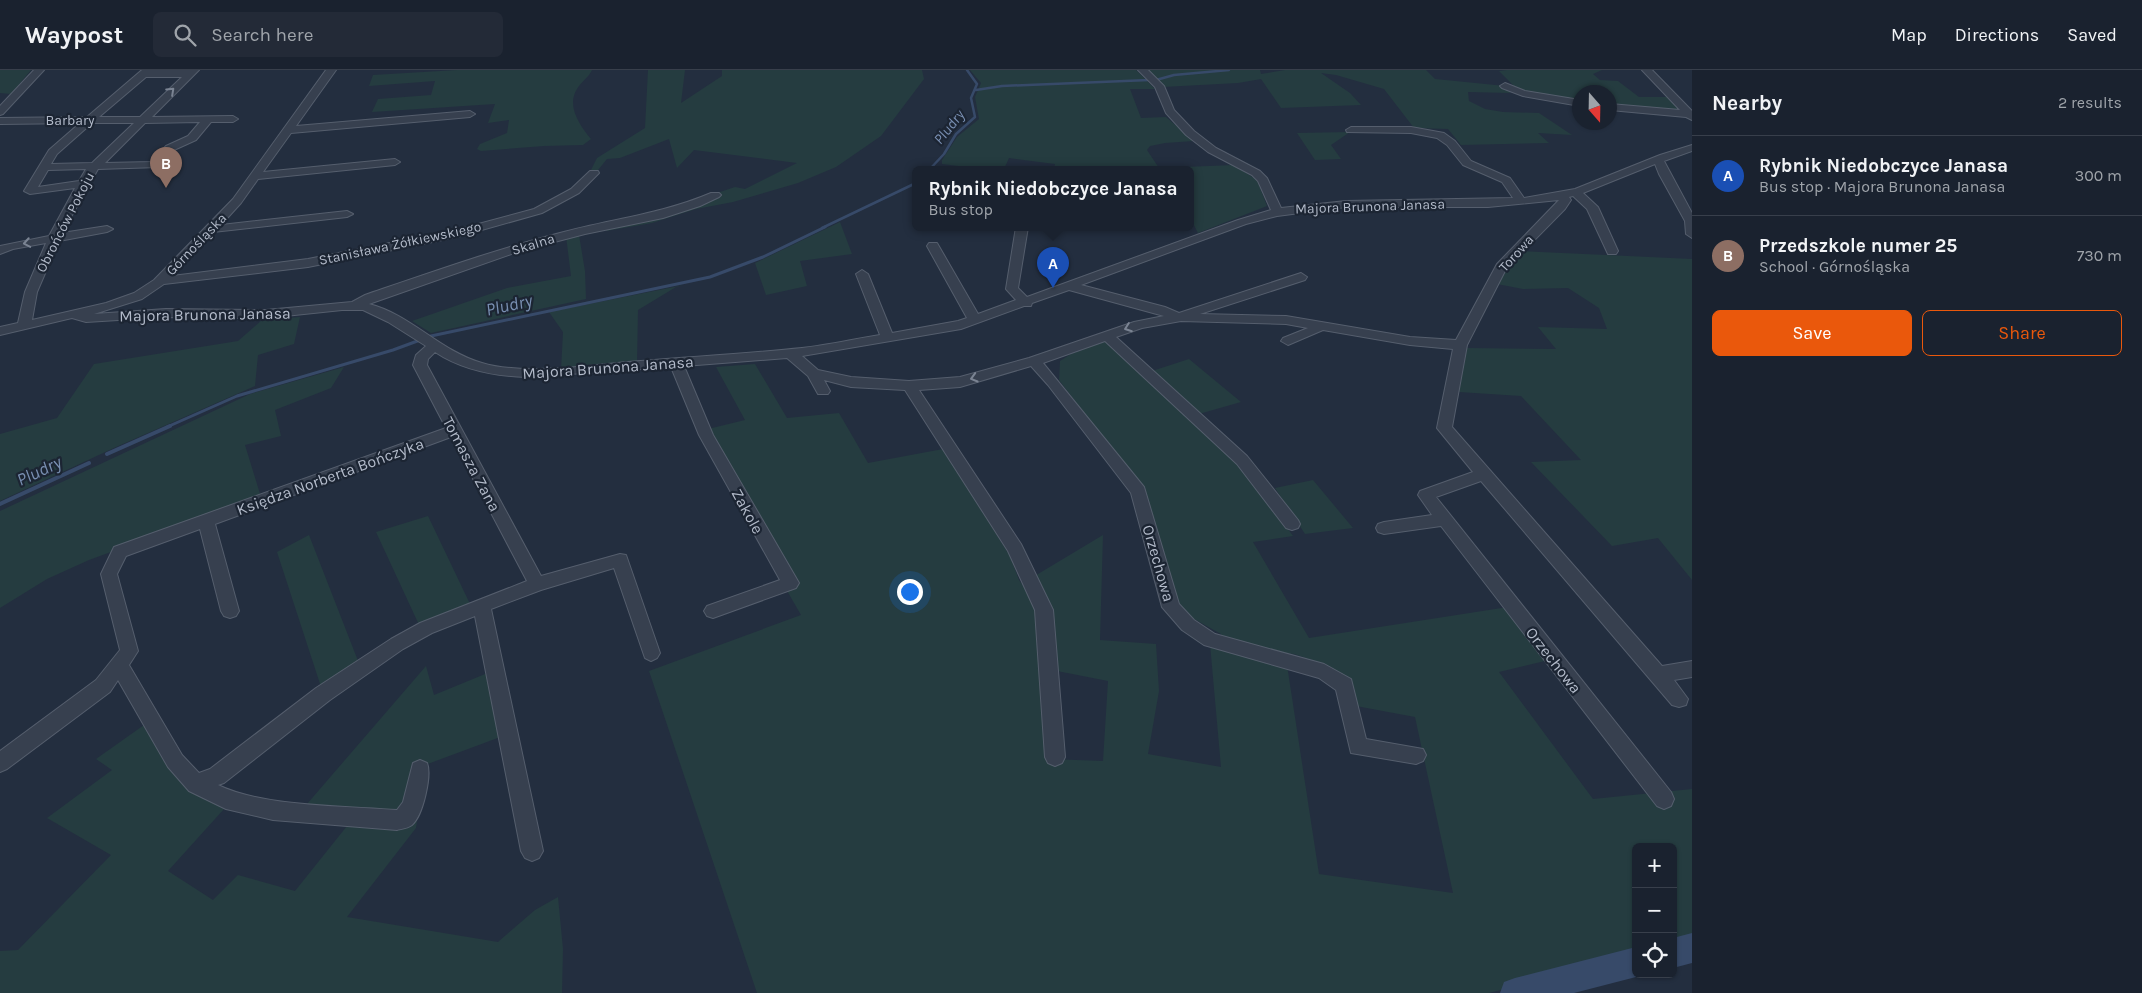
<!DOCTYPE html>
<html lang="en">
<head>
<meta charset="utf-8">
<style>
  :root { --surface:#1a222f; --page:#232a37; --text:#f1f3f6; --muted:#9fa4aa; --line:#383f4b; --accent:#ea580c }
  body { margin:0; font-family:Karla,sans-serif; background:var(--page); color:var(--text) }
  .controls { position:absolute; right:15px; bottom:15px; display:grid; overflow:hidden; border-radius:8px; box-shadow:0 1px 4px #0004 }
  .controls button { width:45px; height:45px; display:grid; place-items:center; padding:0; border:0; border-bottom:1px solid var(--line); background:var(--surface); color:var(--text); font:25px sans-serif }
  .compass { position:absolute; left:1572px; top:15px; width:45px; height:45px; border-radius:50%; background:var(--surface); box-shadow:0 1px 4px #0004; rotate:160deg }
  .you { position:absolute; left:909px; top:521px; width:18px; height:18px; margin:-12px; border:4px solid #fff; border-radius:50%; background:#1a73e8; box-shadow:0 0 0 8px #1a73e833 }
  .badge { display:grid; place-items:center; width:32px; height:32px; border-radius:50%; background:var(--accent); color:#fff; font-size:16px; font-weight:700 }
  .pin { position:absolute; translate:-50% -41px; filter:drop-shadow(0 1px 2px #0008) }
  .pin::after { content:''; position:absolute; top:26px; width:18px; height:15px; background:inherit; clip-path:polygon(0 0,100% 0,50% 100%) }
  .popup { position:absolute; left:912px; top:96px; width:282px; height:65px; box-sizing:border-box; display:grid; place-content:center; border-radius:8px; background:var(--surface); filter:drop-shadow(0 1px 4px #0005); font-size:16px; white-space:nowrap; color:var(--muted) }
  .popup b { font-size:19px; color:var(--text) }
  .popup::after { content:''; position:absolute; left:50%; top:100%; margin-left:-10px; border:10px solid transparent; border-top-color:var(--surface) }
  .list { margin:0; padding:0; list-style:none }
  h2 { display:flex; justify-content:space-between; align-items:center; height:65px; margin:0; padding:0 20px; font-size:21px }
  h2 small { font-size:16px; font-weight:400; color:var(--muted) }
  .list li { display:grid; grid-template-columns:32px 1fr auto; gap:15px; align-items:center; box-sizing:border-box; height:80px; padding:0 20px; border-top:1px solid var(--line) }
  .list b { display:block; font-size:19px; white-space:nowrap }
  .list p { margin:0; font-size:16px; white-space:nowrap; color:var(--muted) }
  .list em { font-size:16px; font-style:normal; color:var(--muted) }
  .actions { display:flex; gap:10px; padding:15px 20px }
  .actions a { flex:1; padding:11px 0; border:1px solid var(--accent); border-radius:8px; text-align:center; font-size:18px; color:var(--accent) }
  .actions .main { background:var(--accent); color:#fff }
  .icon { flex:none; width:28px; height:28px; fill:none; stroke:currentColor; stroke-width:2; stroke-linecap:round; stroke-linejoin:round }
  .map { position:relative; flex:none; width:1692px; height:923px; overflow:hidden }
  header { display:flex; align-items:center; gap:30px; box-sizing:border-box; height:70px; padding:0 25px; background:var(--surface); border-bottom:1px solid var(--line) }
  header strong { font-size:24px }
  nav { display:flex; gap:28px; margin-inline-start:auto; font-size:18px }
  .search { width:350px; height:45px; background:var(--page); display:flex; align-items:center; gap:12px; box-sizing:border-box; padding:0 18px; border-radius:8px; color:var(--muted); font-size:19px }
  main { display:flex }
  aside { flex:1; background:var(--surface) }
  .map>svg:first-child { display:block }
  .green { fill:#253c40 }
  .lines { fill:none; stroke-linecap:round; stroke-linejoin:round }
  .stream-far2 { stroke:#374a69; stroke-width:2.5 }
  .stream-far1 { stroke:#374a69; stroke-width:3 }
  .stream { stroke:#374a69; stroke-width:4 }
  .river { fill:#374a69; fill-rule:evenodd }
  .minor-casing { stroke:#555e6d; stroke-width:2 }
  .minor { fill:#37404f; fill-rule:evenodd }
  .oneway { stroke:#7b8493 }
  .labels { text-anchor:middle; stroke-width:4.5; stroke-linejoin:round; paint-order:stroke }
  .far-street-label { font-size:14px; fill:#b3bbca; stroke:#1c2533 }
  .far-water-label { font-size:15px; font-style:italic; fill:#798fb2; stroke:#1c2533 }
  .street-label { font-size:16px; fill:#b3bbca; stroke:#1c2533 }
  .water-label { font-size:18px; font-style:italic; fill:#798fb2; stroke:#1c2533 }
</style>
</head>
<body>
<header>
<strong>Waypost</strong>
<div class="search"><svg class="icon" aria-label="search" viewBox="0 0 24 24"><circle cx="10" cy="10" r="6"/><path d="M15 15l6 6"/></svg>Search here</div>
<nav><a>Map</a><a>Directions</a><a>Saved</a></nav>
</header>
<main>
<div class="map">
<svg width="1692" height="923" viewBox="0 0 1692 923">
  <rect width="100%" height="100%" fill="#232e3f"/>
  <path class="green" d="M 0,0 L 31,0 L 11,24 L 0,23 Z
    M 457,0 L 592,0 C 589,7 581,12 577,19 C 566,36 580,56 591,69 L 583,75 L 544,76 L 481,81 L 477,79 L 480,74 L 507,63 L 509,50 L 488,53 L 495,34 L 372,42 L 378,29 L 431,25 L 435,11 L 369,16 L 373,5 Z
    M 648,0 L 685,0 L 681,33 L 722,6 L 722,0 L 922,0 L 924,9 L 881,66 L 836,97 L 798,113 L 733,132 L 696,139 L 652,153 L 606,161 L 605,159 L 719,125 L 717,123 L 735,117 L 745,119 L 797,93 L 694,80 L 677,98 L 669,69 L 620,88 L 607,89 L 598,100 L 591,100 L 597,88 L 645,58 Z
    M 970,0 L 1136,0 L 1155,19 L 1130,19 L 1141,48 L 1166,47 L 1194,71 L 1165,73 L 1150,76 L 1147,80 L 1159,98 L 1234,95 L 1257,110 L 1267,136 L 1198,163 L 1191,149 L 1190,99 L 1054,99 L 1055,94 L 1009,88 L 1004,99 L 982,99 L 942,94 L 942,90 L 957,67 L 979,49 L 975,27 L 981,13 Z
    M 1145,0 L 1260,0 L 1261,4 L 1285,0 L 1426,0 L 1435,9 L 1505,16 L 1512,20 L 1510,23 L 1468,22 L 1469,31 L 1485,39 L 1503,42 L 1539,43 L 1572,65 L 1538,63 L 1549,73 L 1461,75 L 1448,59 L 1414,58 L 1384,19 L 1336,5 L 1321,3 L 1350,23 L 1361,35 L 1281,38 L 1261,9 L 1238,13 L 1163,17 Z
    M 1507,0 L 1602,0 L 1593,4 L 1600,10 L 1618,11 L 1639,27 L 1668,27 L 1682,41 L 1610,35 L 1610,22 L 1580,22 L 1579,32 L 1517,19 L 1499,1 Z
    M 1350,62 L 1331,75 L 1341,89 L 1315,90 L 1297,63 Z
    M 840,152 L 852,184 L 800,191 L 807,216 L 766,225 L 755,193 Z
    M 579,165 L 585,201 L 586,229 L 431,263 L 412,251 L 507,218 L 571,206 L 566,166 Z
    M 1521,181 L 1692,189 L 1692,510 L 1658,468 L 1612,476 L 1531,392 L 1581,390 L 1521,326 L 1459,322 L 1467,278 L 1556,279 L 1538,257 L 1607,259 L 1599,238 L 1568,218 L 1523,219 L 1497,214 Z
    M 684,215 L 676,217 L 638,240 L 637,294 L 561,300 L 563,262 L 549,242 Z
    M 300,247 L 294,274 L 258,285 L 255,316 L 116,377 L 0,431 L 0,364 L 57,348 L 94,294 L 238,271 L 262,250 Z
    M 1106,271 L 1241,394 L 1293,466 L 1253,472 L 1309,568 L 1508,537 L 1549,590 L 1499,602 L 1593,729 L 1692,719 L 1692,871 L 1673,875 L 1673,777 L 1636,777 L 1636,885 L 1489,923 L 757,923 L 649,601 L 801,545 L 786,519 L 797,516 L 708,359 L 745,350 L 716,297 L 755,294 L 787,348 L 839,343 L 868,393 L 943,379 L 1010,486 L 1019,510 L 1041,541 L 1050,689 L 1103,691 L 1108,611 L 1052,600 L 1053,542 L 1033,507 L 1103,465 L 1100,570 L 1156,574 L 1159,621 L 1148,684 L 1221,697 L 1210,574 L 1287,595 L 1319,804 L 1453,823 L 1415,647 L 1356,636 L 1340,606 L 1318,592 L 1294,584 L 1260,581 L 1222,569 L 1221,564 L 1187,545 L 1174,534 L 1143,422 L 1059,310 L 1060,291 L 1071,284 Z
    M 1189,289 L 1241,332 L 1199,344 L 1149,302 Z
    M 344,297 L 331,318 L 275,340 L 281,366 L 245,375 L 261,427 L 89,490 L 47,509 L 0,538 L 0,441 L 250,324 Z
    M 1313,410 L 1353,458 L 1305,464 L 1275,418 Z
    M 428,446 L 471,536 L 420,557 L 376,462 Z
    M 309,465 L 360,596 L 322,620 L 277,482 Z
    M 426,596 L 434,625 L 490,602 L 503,666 L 425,695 L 416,758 L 347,847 L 498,872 L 535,840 L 558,827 L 563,879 L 562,923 L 0,923 L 0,881 L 18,880 L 111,785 L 47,748 L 112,700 L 96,689 L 144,655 L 196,723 L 224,739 L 168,801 L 213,830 L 238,805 L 295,821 L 355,746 L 307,734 Z"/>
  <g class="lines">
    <path class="stream-far2" d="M 1156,10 L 1174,5 L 1229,0
      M 976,20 L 1002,16 L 1149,10
      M 930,99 L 944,84 L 956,64 L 975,47 L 971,28 L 977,14 L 967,0
      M 822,158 L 916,113"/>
    <path class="stream-far1" d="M 167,357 L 237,326 L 393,280 L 431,266 L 710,207 L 763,187 L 825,157"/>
    <path class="stream" d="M 107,384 L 170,356
      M 0,434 L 89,393"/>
    <path class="river" d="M 1692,863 L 1692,893 L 1673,898 L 1673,868 Z
      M 1636,877 L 1636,904 L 1642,904 L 1636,907 L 1574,923 L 1500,923 L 1504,912 L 1515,908 Z"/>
    <defs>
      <path id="minor" d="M 34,0 L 44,0 L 3,44 L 0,45 L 0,36 Z
        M 142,0 L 199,0 L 152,47 L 233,46 L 238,49 L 233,52 L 211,52 L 196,70 L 174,80 L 159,97 L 98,99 L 62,163 L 107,156 L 113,159 L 107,162 L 59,171 L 37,222 L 32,250 L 106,233 L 134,223 L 154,210 L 233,129 L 326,0 L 336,0 L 296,56 L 470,41 L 475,44 L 470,47 L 291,63 L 263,102 L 395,89 L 400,92 L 395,95 L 258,109 L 241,133 L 221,155 L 347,141 L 353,144 L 347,147 L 213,162 L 172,206 L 308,189 L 456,160 L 534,139 L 571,119 L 590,101 L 598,101 L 599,103 L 579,123 L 542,143 L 457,167 L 308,197 L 164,214 L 142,229 L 94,244 L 166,239 L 266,240 L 352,232 L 365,225 C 429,203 494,180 560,163 C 611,149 662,144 711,123 L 719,123 L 721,125 L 719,127 L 700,136 L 663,148 L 585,164 L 520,181 L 369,234 C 410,244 440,281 482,293 C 521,305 587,296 628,292 C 686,287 744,284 802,278 C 828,275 854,269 880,265 L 856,204 L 862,200 L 868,204 L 892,263 L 958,251 L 967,248 L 927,176 L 929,173 L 937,173 L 978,244 L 1016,230 L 1006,219 L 1016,157 L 1028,157 L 1018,218 L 1027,227 L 1238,150 L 1271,140 L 1258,111 L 1252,105 L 1208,82 L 1186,65 L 1166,43 L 1155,17 L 1138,0 L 1148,0 L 1164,16 L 1174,40 L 1194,61 L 1216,78 L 1260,101 L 1267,108 L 1281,138 L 1346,131 L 1513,128 L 1502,112 L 1463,95 L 1447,75 L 1437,68 L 1411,63 L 1347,62 L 1346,60 L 1351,57 L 1411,57 L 1444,63 L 1455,71 L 1471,91 L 1510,108 L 1524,128 L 1575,119 L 1660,85 L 1692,75 L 1692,81 L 1664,91 L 1692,143 L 1692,168 L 1686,164 L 1685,151 L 1659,104 L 1655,94 L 1583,123 L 1598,137 L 1618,181 L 1616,184 L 1608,184 L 1587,139 L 1573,126 L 1569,127 L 1571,130 L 1565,139 L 1506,199 L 1467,275 L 1452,357 L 1662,596 L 1692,591 L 1692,607 L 1674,610 L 1688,629 L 1686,635 L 1679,637 L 1672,635 L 1481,411 L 1436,427 L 1671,722 L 1674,729 L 1671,736 L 1664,739 L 1657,736 L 1441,456 L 1384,464 L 1378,462 L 1376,458 L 1378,454 L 1384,452 L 1432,445 L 1418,425 L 1420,421 L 1473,402 L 1437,358 L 1453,279 L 1410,275 L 1323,260 L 1288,275 L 1281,271 L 1283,268 L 1308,258 L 1286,254 L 1181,251 L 1142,258 L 1116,267 L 1247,386 L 1298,450 L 1300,454 L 1298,458 L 1292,460 L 1286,458 L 1237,394 L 1105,271 L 1043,293 L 1144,417 L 1179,534 L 1194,550 L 1215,564 L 1324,594 L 1351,609 L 1366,669 L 1423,679 L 1426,685 L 1423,691 L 1416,694 L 1351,683 L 1336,620 L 1319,608 L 1204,575 L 1182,560 L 1162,537 L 1131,423 L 1048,315 L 1031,296 L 960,317 L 919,320 L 1021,474 L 1053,540 L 1065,687 L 1062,693 L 1055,696 L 1048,693 L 1045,687 L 1035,540 L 1008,481 L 905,320 L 851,317 L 824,310 L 830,321 L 828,324 L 818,324 L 808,306 L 787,288 L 684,296 L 713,365 L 799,513 L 796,518 L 713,548 L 707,546 L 704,541 L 707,536 L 780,510 L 699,365 L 671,297 L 526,307 C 494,306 462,300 435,282 L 428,289 L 427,295 L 541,506 L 620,484 L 626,485 L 660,583 L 657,588 L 651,591 L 645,588 L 614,498 L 541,520 L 491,539 L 543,781 L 539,788 L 532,791 L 525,788 L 521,781 L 475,546 L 432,563 L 403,579 L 330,630 L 224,713 L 218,715 C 263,737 346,736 397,740 L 403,732 L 413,693 L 420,690 L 427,693 C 432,705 423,746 412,755 C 408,758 401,759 397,760 L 273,750 L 226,739 L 189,721 L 168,697 L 118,610 L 110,622 L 7,699 L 0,702 L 0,681 L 96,610 L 120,580 L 101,504 L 114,477 L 446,358 L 413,295 L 416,285 L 426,276 L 388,252 L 363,240 L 342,240 L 266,248 L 166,247 L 86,252 L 72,248 L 0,265 L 0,257 L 18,253 L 25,222 L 46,173 L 13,179 L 0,184 L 0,176 L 49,166 L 75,118 L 30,124 L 24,121 L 49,80 L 80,53 L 0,54 L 0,48 L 87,47 ZM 146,7 L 182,7 L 140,47 L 99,47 ZM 200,52 L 188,66 L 166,76 L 152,92 L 105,93 L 145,53 ZM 92,53 L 134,53 L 92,93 L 51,94 L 57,84 ZM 48,100 L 86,99 L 79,111 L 38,117 ZM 1559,130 L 1497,194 L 1456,270 L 1410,267 L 1286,246 L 1200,244 L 1305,210 L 1307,207 L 1301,203 L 1179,243 L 1165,237 L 1081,215 L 1246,154 L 1277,146 L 1346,137 L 1488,137 ZM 1069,220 L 1164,246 L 1134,252 L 1029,288 L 960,307 L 909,311 L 851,307 L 818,300 L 802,286 L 961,259 L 1024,236 L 1031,236 L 1032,233 ZM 451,367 L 527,511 L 420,553 L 391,569 L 316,618 L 210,699 L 199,703 L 182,685 L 129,595 L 138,581 L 117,504 L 126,486 L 200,459 L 221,541 L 224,546 L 230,548 L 236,546 L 239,541 L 215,454 Z
        M 1642,0 L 1652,0 L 1692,41 L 1692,50 L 1686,47 L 1610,40 L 1610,34 L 1680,40 Z
        M 1505,13 L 1525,21 L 1580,30 L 1580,36 L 1523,26 L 1502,18 L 1500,16 Z"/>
    </defs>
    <use href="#minor" class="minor-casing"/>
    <use href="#minor" class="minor"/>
  </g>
  <defs><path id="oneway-chevron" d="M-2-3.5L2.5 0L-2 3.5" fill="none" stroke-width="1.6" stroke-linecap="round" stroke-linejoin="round" transform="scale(1.25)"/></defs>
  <g class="oneway">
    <use href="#oneway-chevron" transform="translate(171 21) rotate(-43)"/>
    <use href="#oneway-chevron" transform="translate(27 173) rotate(170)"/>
    <use href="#oneway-chevron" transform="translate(1128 258) rotate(160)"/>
    <use href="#oneway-chevron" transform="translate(974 308) rotate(164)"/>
  </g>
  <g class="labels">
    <g class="far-street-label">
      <text x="70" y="55">Barbary</text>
      <text transform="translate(1370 136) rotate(-2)" y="5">Majora Brunona Janasa</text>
      <text transform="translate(65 152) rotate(-63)" y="5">Obrońców Pokoju</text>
      <text transform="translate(400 173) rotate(-12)" y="5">Stanisława Żółkiewskiego</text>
      <text transform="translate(196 174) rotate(-46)" y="5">Górnośląska</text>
      <text transform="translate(533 174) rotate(-17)" y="5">Skalna</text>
      <text transform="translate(1516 183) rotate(-48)" y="5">Torowa</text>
    </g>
    <g class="far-water-label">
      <text transform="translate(949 57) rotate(-51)" y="5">Pludry</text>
    </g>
    <g class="street-label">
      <text transform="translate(205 244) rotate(-1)" y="6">Majora Brunona Janasa</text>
      <text transform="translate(608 297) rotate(-4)" y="6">Majora Brunona Janasa</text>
      <text transform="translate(472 394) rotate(62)" y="6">Tomasza Zana</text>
      <text transform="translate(330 406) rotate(-20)" y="6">Księdza Norberta Bończyka</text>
      <text transform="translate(748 441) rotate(61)" y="6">Zakole</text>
      <text transform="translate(1159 493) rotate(74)" y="6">Orzechowa</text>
      <text transform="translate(1554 590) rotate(52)" y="6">Orzechowa</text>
    </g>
    <g class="water-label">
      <text transform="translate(509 235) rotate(-12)" y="6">Pludry</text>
      <text transform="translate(39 401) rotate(-25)" y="6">Pludry</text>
    </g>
  </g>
</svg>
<div class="controls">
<button>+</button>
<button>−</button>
<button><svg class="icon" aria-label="locate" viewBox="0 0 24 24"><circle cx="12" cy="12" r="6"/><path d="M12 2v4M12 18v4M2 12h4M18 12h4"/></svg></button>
</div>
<svg class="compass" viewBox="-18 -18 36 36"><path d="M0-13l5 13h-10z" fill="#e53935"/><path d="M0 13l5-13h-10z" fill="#9fa4aa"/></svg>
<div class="you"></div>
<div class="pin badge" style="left:1053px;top:218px;background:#1a4fb4">A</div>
<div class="popup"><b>Rybnik Niedobczyce Janasa</b>Bus stop</div>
<div class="pin badge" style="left:166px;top:118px;background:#8d6e63">B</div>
</div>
<aside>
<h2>Nearby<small>2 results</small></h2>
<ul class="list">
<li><span class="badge" style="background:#1a4fb4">A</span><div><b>Rybnik Niedobczyce Janasa</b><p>Bus stop · Majora Brunona Janasa</p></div><em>300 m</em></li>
<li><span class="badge" style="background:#8d6e63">B</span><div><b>Przedszkole numer 25</b><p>School · Górnośląska</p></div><em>730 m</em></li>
</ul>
<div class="actions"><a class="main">Save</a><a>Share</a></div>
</aside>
</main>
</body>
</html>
